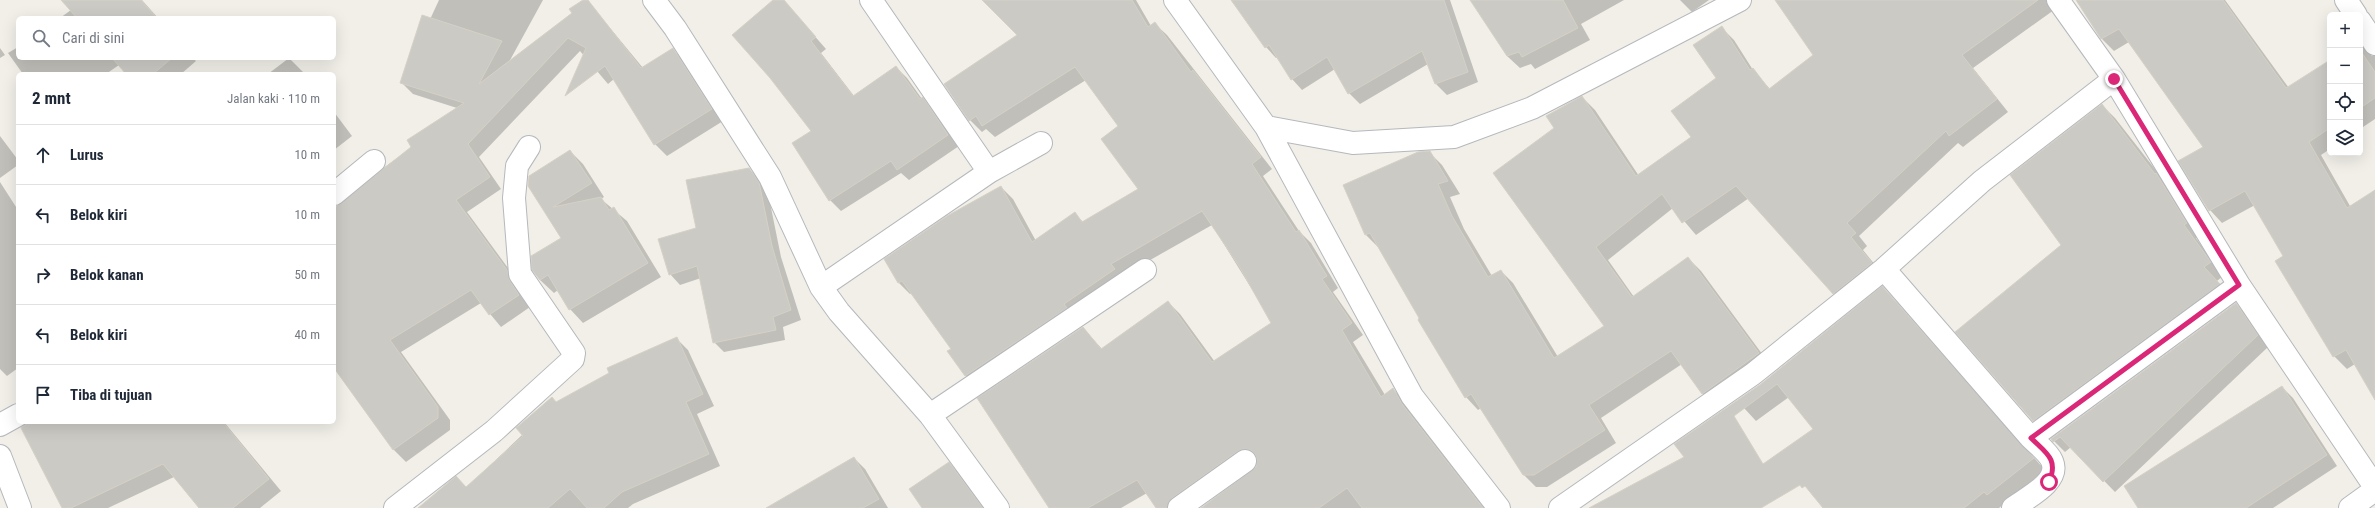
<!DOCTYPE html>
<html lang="id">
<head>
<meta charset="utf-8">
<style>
  :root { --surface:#fff; --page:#f2f2f3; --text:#1f2937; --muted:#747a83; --line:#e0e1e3 }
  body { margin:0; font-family:"Roboto Condensed",sans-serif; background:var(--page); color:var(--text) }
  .controls { position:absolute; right:12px; top:12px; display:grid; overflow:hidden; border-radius:6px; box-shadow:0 4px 16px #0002 }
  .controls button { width:36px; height:36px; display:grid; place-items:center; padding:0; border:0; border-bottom:1px solid var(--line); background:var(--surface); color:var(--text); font:20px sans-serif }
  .stop { position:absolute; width:12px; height:12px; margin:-9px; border:3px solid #db2777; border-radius:50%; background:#fff }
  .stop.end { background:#db2777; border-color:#fff; box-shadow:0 1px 4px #0008 }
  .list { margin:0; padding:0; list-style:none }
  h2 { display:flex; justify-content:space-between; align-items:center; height:52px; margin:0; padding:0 16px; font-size:17px }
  h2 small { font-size:13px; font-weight:400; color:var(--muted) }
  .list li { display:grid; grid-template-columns:26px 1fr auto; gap:12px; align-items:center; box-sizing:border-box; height:60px; padding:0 16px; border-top:1px solid var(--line) }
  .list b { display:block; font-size:15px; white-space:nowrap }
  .list em { font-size:13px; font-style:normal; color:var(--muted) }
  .icon { flex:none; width:22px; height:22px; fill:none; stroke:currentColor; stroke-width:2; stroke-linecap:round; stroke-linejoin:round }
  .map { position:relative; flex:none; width:2375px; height:508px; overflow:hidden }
  .search { position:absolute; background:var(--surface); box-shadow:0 4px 16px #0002; left:16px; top:16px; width:320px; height:44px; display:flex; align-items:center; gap:10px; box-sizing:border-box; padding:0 14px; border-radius:6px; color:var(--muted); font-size:15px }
  .panel { position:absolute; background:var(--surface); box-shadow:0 4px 16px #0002; left:16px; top:72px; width:320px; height:352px; border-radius:6px }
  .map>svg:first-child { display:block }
  .shadow { fill:#0003 }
  .building { fill:#cccac5; stroke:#d6d1c6; fill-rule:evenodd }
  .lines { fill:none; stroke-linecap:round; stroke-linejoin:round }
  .minor-casing { stroke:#b5b8bc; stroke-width:24 }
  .minor { stroke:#fff; stroke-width:22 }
  .route { stroke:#db2777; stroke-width:5 }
</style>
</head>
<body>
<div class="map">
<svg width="2375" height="508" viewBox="0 0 2375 508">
  <rect width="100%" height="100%" fill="#f1efe8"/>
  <path class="shadow" d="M 62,0 L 142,0 L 158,18 L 60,18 L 71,10 Z
    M 439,0 L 543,0 L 509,62 L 573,13 L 587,0 L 643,68 L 673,50 L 685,62 L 723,121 L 667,156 L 655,144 L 614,79 L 608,84 L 580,51 L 479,157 L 501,189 L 467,212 L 519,283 L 530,307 L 501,327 L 481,303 L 401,352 L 450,420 L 450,430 L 406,462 L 394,450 L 334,368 L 334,210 L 358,193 L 386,166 L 413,147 L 457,108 L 413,94 L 401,82 Z
    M 774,0 L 783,0 L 826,49 L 821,53 L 854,96 L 896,67 L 907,78 L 922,99 L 934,110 L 959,146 L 909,180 L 901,173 L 841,211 L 830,200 Z
    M 983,0 L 1136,0 L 1151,26 L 1155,24 L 1167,35 L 1272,169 L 1263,176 L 1299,231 L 1311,243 L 1338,288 L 1333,292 L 1363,335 L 1353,342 L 1385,395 L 1393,389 L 1405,401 L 1414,417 L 1484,508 L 1202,508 L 1258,466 L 1257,462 L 1250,462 L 1188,508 L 1157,508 L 1147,493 L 1121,508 L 1051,508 L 1083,328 L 1102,349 L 1168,302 L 1180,314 L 1215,362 L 1273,323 L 1212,225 L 1122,276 L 977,388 L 966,376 L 949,351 L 952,349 L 912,293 L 910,294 L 898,282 L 1001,187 L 1013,199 L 1036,241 L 1075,214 L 1083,222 L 1139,189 L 1120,126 L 1086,80 L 995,137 L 986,129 L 982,132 L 970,120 L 1018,36 Z
    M 1232,0 L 1450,0 L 1478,82 L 1447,95 L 1436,84 L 1428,64 L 1360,104 L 1349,93 L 1335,69 L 1302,90 L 1292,79 L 1278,57 L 1276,58 L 1266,47 Z
    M 1471,0 L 1624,0 L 1581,24 L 1590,40 L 1535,69 L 1531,64 L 1520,68 L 1507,56 Z
    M 1680,0 L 1709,0 L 1692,12 Z
    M 1790,0 L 2068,0 L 1973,68 L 2008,112 L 1963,147 L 1958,143 L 1859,236 L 1867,246 L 1863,250 L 1884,276 L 1846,306 L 1749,198 L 1696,235 L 1673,208 L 1608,260 L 1634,297 L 1688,258 L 1701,271 L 1771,366 L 1715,406 L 1703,394 L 1682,364 L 1601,418 L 1616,443 L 1547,487 L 1536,487 L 1523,474 L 1481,408 L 1478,410 L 1466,397 L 1378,247 L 1366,235 L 1429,152 L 1442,165 L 1460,194 L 1450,197 L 1464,229 L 1492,276 L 1501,271 L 1513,283 L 1558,357 L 1605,326 L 1555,128 L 1582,97 L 1595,110 L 1639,176 L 1693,137 L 1717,78 L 1722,28 L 1734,40 L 1753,70 L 1770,89 L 1815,55 Z
    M 2076,0 L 2225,0 L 2289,88 L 2330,61 L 2330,149 L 2321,155 L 2350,206 L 2375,191 L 2375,398 L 2355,364 L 2347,369 L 2334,356 L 2276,261 L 2284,257 L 2255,205 L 2222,223 L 2210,210 L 2205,147 L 2129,42 L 2114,51 L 2102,39 Z
    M 2360,44 L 2372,56 L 2375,56 L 2375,119 L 2360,129 Z
    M 18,47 L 18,58 L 193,58 L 196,61 L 181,74 L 127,74 L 119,65 L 106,74 L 23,74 L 8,53 Z
    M 0,48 L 5,55 L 0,58 Z
    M 289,58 L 305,74 L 268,74 Z
    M 2102,105 L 2115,118 L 2169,187 L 2199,236 L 2196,238 L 2223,276 L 2217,281 L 2232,297 L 2047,433 L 2034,420 L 2063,245 Z
    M 334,112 L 352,136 L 334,150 Z
    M 0,136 L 18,160 L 18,165 L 0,178 Z
    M 570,151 L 583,164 L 604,197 L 601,199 L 627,221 L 661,277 L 583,323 L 570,309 L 558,290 L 554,293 L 540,280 L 562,239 L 529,186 Z
    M 749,169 L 759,179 L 768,193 L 781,257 L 801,320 L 783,327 L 785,340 L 724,352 L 714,342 L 701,278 L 680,285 L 670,274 L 697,229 Z
    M 0,182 L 18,210 L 18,368 L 7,376 L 0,369 Z
    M 1882,288 L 2045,470 L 1999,508 L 1824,508 L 1815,430 L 1789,397 L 1756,421 L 1744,408 L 1761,385 Z
    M 2236,304 L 2247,315 L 2268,347 L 2115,492 L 2071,447 L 2065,452 L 2052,439 Z
    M 676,338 L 688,350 L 714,406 L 697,414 L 720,466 L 633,504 L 628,508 L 420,508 L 466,488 L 556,403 Z
    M 2282,387 L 2293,398 L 2337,466 L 2273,508 L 2139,508 Z
    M 34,422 L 224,422 L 281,491 L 260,508 L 200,508 L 174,477 L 108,508 L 63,508 Z
    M 854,458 L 865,469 L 888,508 L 808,508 Z
    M 949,463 L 960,474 L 984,508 L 923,508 Z"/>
  <path class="building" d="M 61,0 L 141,0 L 157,18 L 77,18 Z
    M 583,0 L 588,0 L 641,68 L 673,48 L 712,109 L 654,145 L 605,66 L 565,96 L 586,48 L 568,38 L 468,144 L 490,177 L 456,200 L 507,270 L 510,281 L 519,295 L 489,315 L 471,290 L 390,340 L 438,407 L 438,418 L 393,450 L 334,368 L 334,208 L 411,147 L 407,140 L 464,103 L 400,83 L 422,15 L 502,41 L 479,84 L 572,13 L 569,9 Z
    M 773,0 L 784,0 L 816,37 L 811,41 L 853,96 L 896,66 L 920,99 L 923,97 L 948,135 L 897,170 L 891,161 L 829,201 L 792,143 L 811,131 L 770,78 L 732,35 Z
    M 982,0 L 1132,0 L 1148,27 L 1155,22 L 1191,72 L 1193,70 L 1261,157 L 1252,164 L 1296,232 L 1299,230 L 1327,276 L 1322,279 L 1352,323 L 1342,330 L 1381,397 L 1393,388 L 1402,404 L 1483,508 L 1362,508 L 1347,488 L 1319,508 L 1201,508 L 1256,467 L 1257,460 L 1255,454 L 1251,450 L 1244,449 L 1238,451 L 1172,498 L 1167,508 L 1156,508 L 1137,480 L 1088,508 L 1049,508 L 977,398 L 1083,327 L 1101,349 L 1168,301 L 1212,362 L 1271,323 L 1239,266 L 1202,211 L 1111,264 L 1115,269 L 1064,304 L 1067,308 L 965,376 L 947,351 L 951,349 L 902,281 L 898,283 L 884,259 L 947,216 L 1001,186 L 1032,242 L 1075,212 L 1082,222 L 1138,189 L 1101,139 L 1118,126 L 1075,67 L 982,126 L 976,116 L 969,121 L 944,84 L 1017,35 Z
    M 1231,0 L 1444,0 L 1468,72 L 1435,84 L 1422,51 L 1348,94 L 1327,57 L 1291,80 L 1269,45 L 1265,48 Z
    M 1470,0 L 1563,0 L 1578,28 L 1522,57 L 1519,52 L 1507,56 Z
    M 1775,0 L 2038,0 L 1962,55 L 1997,99 L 1949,136 L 1946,131 L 1847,223 L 1856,233 L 1851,237 L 1872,263 L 1833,294 L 1736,186 L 1682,223 L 1662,194 L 1596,247 L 1632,297 L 1688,257 L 1759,353 L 1702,394 L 1671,351 L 1589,405 L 1605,430 L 1534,475 L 1523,475 L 1471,394 L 1465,398 L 1418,320 L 1419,318 L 1370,233 L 1365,235 L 1343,185 L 1418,152 L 1430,151 L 1448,181 L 1438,184 L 1452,216 L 1488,277 L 1501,270 L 1554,358 L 1604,326 L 1493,173 L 1554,128 L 1546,116 L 1582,96 L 1636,176 L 1691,137 L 1671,111 L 1716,78 L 1693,45 L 1722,26 L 1750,70 L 1753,68 L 1769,89 L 1813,55 Z
    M 2076,0 L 2223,0 L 2286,88 L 2330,60 L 2330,128 L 2309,142 L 2347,208 L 2375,190 L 2375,400 L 2346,350 L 2333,357 L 2275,261 L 2283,256 L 2245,191 L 2209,211 L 2178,161 L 2203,147 L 2119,29 L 2101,39 Z
    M 2360,50 L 2375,72 L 2375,98 L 2360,108 Z
    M 112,58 L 172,58 L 153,74 L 126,74 Z
    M 2102,104 L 2155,174 L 2156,173 L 2187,223 L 2184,225 L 2211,262 L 2204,267 L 2220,284 L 2033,421 L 1955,332 L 2061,245 L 2010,175 Z
    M 570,150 L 592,183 L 553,207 L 601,197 L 609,210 L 614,207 L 648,263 L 569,310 L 548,275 L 540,280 L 532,270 L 531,256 L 561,238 L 528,186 L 529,176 Z
    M 749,168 L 759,182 L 772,246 L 791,310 L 773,317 L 776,330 L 713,343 L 697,266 L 669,275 L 658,239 L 696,228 L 686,180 Z
    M 1882,286 L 2034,458 L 1987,495 L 1984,492 L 1964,508 L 1823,508 L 1805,486 L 1802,488 L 1800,485 L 1761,508 L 1589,508 L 1684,457 L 1674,444 L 1761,384 ZM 1777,384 L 1813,429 L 1763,464 L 1734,416 Z
    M 2236,303 L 2258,335 L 2103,482 L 2060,437 L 2053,442 L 2051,439 Z
    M 677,337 L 703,394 L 686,402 L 709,454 L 622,492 L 604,508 L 587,508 L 570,489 L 548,508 L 418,508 L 456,476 L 466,487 L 523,436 L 516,428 L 552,397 L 556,402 L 609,373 L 607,368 Z
    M 2282,386 L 2327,455 L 2246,508 L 2138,508 L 2124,486 Z
    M 28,422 L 223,422 L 269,479 L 233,508 L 199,508 L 163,464 L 71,508 L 62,508 L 21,428 Z
    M 854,457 L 879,499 L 863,508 L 766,508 Z
    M 949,462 L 983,508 L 922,508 L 909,489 Z"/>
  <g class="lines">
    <defs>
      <path id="minor" d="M 654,0 L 675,28 L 770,177 L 821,287 L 839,312 L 930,415 L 998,508
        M 871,0 L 989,172
        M 1175,0 L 1266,127 L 1353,143 L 1454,137 L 1532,108 L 1740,0
        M 2058,0 L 2114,79 L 2239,285 L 2375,487
        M 2346,0 L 2356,15
        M 2360,21 L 2375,44
        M 1266,127 L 1412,396 L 1499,508
        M 334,194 L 374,161
        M 1884,269 L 2031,438
        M 821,287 L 989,172 L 1041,143
        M 930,415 L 1145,270
        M 0,425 L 18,415
        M 0,456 L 20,508
        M 395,508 L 494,431 L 573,359 L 574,353 L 520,274 L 514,198 L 517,166 L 529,147
        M 1179,508 L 1245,461
        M 1560,508 L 1753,374 L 1884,269 L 1982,181 L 2114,79
        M 2013,508 C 2026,498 2061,482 2052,461 C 2049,453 2037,444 2031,438 L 2239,285
        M 2350,508 L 2375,490"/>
    </defs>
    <use href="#minor" class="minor-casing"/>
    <use href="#minor" class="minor"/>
  </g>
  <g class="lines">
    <path class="route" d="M 2049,482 C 2059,459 2046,453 2031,438 L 2239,285 L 2114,79"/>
  </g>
</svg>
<div class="controls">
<button>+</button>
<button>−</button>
<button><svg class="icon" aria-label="locate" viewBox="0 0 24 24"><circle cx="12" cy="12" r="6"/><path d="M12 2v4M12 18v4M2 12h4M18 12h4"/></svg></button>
<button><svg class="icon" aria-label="layers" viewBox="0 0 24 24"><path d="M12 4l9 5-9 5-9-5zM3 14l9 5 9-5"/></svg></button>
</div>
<div class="stop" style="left:2049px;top:482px"></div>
<div class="stop end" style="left:2114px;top:79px"></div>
<div class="search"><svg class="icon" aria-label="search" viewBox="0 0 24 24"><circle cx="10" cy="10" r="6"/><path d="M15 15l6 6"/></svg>Cari di sini</div>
<section class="panel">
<h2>2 mnt<small>Jalan kaki · 110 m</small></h2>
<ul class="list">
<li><svg class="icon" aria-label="ahead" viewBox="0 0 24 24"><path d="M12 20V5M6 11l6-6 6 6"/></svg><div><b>Lurus</b></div><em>10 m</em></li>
<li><svg class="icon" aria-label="left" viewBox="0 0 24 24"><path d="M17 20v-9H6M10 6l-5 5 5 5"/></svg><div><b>Belok kiri</b></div><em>10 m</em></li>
<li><svg class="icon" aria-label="right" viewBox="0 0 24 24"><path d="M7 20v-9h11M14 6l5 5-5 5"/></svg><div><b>Belok kanan</b></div><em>50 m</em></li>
<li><svg class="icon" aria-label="left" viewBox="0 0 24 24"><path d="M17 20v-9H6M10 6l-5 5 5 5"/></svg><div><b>Belok kiri</b></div><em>40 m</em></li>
<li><svg class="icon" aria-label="arrive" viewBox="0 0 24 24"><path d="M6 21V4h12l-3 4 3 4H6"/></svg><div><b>Tiba di tujuan</b></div></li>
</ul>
</section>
</div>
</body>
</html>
